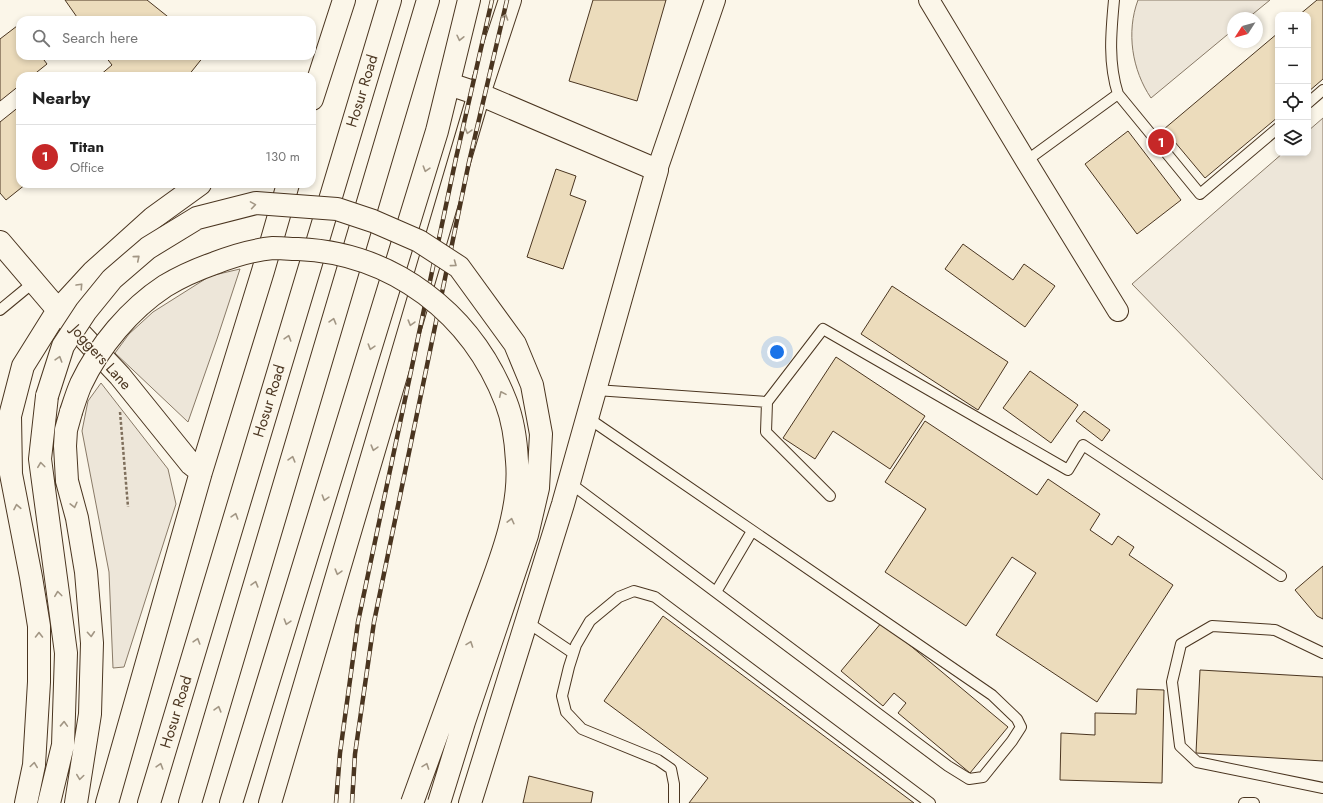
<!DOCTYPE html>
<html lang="en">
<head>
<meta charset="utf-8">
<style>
  :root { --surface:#fff; --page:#f2f2f2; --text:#222; --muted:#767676; --line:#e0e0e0; --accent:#c62828 }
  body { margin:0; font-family:Jost,sans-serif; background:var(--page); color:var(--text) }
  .controls { position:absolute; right:12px; top:12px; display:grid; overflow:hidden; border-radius:8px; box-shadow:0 2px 6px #0003 }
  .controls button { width:36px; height:36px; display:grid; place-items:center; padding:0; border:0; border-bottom:1px solid var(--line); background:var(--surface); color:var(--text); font:20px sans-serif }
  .compass { position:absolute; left:1227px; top:12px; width:36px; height:36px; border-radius:50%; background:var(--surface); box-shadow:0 2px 6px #0003; rotate:234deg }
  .you { position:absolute; left:777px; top:352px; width:14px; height:14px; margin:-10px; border:3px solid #fff; border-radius:50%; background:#1a73e8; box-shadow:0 0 0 6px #1a73e833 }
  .badge { display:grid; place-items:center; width:26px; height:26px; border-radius:50%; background:var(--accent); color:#fff; font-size:13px; font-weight:700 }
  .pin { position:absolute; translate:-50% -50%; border:2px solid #fff; box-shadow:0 1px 4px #0006 }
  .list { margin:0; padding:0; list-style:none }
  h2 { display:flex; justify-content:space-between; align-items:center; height:52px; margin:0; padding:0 16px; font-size:17px }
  h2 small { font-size:13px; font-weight:400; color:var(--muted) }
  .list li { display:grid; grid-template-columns:26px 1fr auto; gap:12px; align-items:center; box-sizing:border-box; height:64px; padding:0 16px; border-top:1px solid var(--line) }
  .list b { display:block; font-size:15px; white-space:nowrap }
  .list p { margin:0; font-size:13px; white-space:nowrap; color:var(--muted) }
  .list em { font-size:13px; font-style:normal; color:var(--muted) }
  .icon { flex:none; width:22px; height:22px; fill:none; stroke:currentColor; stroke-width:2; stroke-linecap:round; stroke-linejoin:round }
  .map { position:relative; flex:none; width:1323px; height:803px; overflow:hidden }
  .search { position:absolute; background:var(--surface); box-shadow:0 2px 6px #0003; left:16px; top:16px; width:300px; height:44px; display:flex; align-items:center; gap:10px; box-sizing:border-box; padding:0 14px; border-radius:12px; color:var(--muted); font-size:15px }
  .panel { position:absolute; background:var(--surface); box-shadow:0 2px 6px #0003; left:16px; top:72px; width:300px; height:116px; border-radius:12px }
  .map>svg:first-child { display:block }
  .green { fill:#ede6d9; stroke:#887966 }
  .building { fill:#ecdcbc; stroke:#4a3520 }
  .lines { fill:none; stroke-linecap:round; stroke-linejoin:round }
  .service-casing { stroke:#4a3520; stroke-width:12 }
  .minor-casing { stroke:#4a3520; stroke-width:22 }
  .tertiary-casing { stroke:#4a3520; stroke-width:24 }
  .trunk-casing { stroke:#4a3520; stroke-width:24 }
  .motorway-casing { stroke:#4a3520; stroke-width:24 }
  .path { stroke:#7f6f5c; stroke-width:2.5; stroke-dasharray:3 2; stroke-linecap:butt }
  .service { stroke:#fbf6e9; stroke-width:10 }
  .minor { stroke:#fbf6e9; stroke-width:20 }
  .tertiary { stroke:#fbf6e9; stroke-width:22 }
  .trunk { stroke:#fbf6e9; stroke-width:22 }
  .motorway { stroke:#fbf6e9; stroke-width:22 }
  .rail-casing { stroke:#4a3520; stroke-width:4.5 }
  .rail { stroke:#fbf6e9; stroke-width:3; stroke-dasharray:9; stroke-linecap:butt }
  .motorway-bridge-casing { stroke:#4a3520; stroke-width:24; stroke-linecap:butt }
  .motorway-bridge { stroke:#fbf6e9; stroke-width:22 }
  .oneway { stroke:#a29684 }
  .labels { text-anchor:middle; stroke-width:3; stroke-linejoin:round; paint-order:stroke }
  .street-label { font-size:15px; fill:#4a3520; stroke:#fbf6e9 }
</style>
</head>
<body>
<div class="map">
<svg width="1323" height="803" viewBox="0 0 1323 803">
  <rect width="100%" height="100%" fill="#fbf6e9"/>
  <path class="green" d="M 1138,0 L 1270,0 L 1248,18 L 1233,18 L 1233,30 L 1151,98 C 1132,70 1126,32 1138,0 Z
    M 1323,118 L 1323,480 L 1132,284 L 1283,153 L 1308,153 L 1308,131 Z
    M 240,269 L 217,339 L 188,422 L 115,353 L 129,334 L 153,312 L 210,276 Z
    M 101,383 L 168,469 L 176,504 L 124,667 L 113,668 L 109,572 L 82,431 L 88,401 Z"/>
  <path class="building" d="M 65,0 L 147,0 L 172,20 L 79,20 Z
    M 593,0 L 666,0 L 637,101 L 569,81 Z
    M 1317,0 L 1323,0 L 1323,79 L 1308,92 L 1308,15 L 1299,15 Z
    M 17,26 L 20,30 L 20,56 L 41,56 L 47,64 L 32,76 L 20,76 L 20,85 L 0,101 L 0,39 Z
    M 1278,33 L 1278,117 L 1205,178 L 1164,129 Z
    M 105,56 L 204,56 L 188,76 L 99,76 L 112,65 Z
    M 20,106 L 20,184 L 26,184 L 6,200 L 0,193 L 0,122 Z
    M 1128,131 L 1181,200 L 1137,234 L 1085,164 Z
    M 556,169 L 576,176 L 570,195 L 586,201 L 563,269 L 527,257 Z
    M 963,244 L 1013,280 L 1024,264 L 1055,286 L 1025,327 L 945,269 Z
    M 892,286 L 1008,362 L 978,410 L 861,334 Z
    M 836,357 L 925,416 L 890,469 L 833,431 L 815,459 L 783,438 Z
    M 1030,371 L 1078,405 L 1051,443 L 1003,408 Z
    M 1084,411 L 1110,430 L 1102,441 L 1076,421 Z
    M 925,421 L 1037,495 L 1048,479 L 1100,514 L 1090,530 L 1112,545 L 1118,536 L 1134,547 L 1129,555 L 1173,585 L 1097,702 L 996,635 L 1036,573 L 1012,557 L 966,626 L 885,572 L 926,509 L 885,482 Z
    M 1323,566 L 1323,619 L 1317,616 L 1295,590 Z
    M 663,616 L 914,803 L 689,803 L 708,778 L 604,701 Z
    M 882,622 L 1008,727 L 970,773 L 898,713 L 906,703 L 894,693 L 883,706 L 841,671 Z
    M 1200,670 L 1323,677 L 1323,761 L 1196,753 Z
    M 1137,689 L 1164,690 L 1162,783 L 1060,780 L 1061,733 L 1095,735 L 1095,713 L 1136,714 Z
    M 529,776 L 593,792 L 591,803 L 523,803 Z"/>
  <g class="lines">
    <defs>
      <path id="service" d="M 1114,0 C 1111,32 1108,63 1118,94
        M 1308,103 L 1323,90
        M 1026,161 L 1118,94 L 1200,194 L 1278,128
        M 0,310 L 34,282
        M 596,390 L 767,402 L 766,432 L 830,496
        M 767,402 L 823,329 L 1068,470 L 1083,445 L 1281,576
        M 570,483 L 948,766 L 969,779 L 983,777 L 1012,741 L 1021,727 L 1017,719 L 992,695 L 588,418
        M 716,592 L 752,531
        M 527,622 L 573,653
        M 1323,653 L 1275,630 L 1212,626 L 1181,644 L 1172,682 L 1180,746 L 1197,762 L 1323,788
        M 674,803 L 674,784 L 671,769 L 658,760 L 582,729 L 566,712 L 562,696 L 569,667 L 576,645 L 590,621 L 619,597 L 634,591 L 655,597 L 930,803
        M 1244,803 L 1254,803"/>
      <path id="minor" d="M 929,0 L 1026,161 L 1118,311
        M 657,170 L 715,0"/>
      <path id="tertiary" d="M 449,84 L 479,94 L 657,170 L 563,504 L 470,803
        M 312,99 L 344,0
        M 0,242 L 58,310 L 120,376 L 191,464 L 201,472
        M 26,803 L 34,765 L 39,682 L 39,626 L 31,577 L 11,474 L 10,416 L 23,366 L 58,310 L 93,272 L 153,218 L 200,184
        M 107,803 L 201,472 L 263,271 L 288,184
        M 270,803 L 479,94 L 510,0"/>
      <path id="trunk" d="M 149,803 L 390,0
        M 231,803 L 437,131 L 469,0"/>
      <path id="motorway" d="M 47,396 L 40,459 L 66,653 L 63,745 L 49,803
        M 71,412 L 66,430 L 65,446 L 67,481 L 77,518 L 86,572 L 92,643 L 90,714 L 76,803
        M 190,803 L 428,0"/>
    </defs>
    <use href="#service" class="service-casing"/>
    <use href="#minor" class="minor-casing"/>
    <use href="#tertiary" class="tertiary-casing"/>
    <use href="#trunk" class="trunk-casing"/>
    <use href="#motorway" class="motorway-casing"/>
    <path class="path" d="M 120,412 L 128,507"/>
    <use href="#service" class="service"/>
    <use href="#minor" class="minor"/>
    <use href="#tertiary" class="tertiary"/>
    <use href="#trunk" class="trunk"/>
    <use href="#motorway" class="motorway"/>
    <defs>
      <path id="rail" d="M 336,803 L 340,753 L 358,622 L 456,158 L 492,0
        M 352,803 L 355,754 L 374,622 L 469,162 L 507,0"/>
    </defs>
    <use href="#rail" class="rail-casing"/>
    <use href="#rail" class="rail"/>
    <defs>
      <path id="motorway-bridge" d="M 47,396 L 63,346 L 86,311 L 112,279 L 148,248 L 197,218 L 256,203 L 337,209 L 373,221 L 419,241 L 459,267 L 515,344 L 532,385 L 541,434 L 538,488 L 527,535 L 464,722 L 439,803
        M 71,412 C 74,403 77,393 81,384 C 99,346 130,309 165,286 C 180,277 198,269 215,263 C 233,256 253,250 273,248 C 281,248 289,249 298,249 C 394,253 472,314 506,402 C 513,420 516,442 517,461 C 522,516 493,578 475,629 C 454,687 433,745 412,803"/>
    </defs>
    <use href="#motorway-bridge" class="motorway-bridge-casing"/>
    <use href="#motorway-bridge" class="motorway-bridge"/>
  </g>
  <defs><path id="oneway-chevron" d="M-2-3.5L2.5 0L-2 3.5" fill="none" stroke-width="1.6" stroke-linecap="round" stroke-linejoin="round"/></defs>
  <g class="oneway">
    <use href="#oneway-chevron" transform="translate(505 17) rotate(-71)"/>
    <use href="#oneway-chevron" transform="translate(460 38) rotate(103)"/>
    <use href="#oneway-chevron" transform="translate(468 131) rotate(106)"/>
    <use href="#oneway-chevron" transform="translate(426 169) rotate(107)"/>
    <use href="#oneway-chevron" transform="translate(253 205) rotate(-9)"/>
    <use href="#oneway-chevron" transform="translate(137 258) rotate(-40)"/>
    <use href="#oneway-chevron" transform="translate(454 264) rotate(36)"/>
    <use href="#oneway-chevron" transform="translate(80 286) rotate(-47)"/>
    <use href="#oneway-chevron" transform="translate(333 321) rotate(-74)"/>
    <use href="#oneway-chevron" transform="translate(411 323) rotate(106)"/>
    <use href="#oneway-chevron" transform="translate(288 338) rotate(-73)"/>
    <use href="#oneway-chevron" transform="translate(371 347) rotate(107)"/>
    <use href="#oneway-chevron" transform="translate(59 359) rotate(-73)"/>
    <use href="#oneway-chevron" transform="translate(502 394) rotate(-114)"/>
    <use href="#oneway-chevron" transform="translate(374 448) rotate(106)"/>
    <use href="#oneway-chevron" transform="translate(292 459) rotate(-74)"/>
    <use href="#oneway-chevron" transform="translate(41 465) rotate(-97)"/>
    <use href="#oneway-chevron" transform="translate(325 498) rotate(107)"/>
    <use href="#oneway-chevron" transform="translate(74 505) rotate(76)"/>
    <use href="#oneway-chevron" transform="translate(17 507) rotate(-101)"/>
    <use href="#oneway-chevron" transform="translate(235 516) rotate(-73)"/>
    <use href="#oneway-chevron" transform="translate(511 521) rotate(-76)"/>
    <use href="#oneway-chevron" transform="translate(338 572) rotate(106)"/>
    <use href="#oneway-chevron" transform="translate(255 584) rotate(-74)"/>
    <use href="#oneway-chevron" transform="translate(58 594) rotate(-97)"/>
    <use href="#oneway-chevron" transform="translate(287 622) rotate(107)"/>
    <use href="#oneway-chevron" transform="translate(91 634) rotate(86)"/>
    <use href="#oneway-chevron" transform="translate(39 635) rotate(-90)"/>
    <use href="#oneway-chevron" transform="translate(197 641) rotate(-73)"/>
    <use href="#oneway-chevron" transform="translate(470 644) rotate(-70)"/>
    <use href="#oneway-chevron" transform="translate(218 709) rotate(-74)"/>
    <use href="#oneway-chevron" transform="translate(64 724) rotate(-88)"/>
    <use href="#oneway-chevron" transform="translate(34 765) rotate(-82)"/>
    <use href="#oneway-chevron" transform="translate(160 766) rotate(-73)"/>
    <use href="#oneway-chevron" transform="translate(426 766) rotate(-70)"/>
    <use href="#oneway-chevron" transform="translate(80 777) rotate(98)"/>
  </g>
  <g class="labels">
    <g class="street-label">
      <text transform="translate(362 91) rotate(-73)" y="5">Hosur Road</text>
      <text transform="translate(101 357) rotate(48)" y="5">Joggers Lane</text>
      <text transform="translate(269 401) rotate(-73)" y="5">Hosur Road</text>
      <text transform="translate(176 712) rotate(-73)" y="5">Hosur Road</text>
    </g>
  </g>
</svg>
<div class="controls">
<button>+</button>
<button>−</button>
<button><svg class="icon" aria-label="locate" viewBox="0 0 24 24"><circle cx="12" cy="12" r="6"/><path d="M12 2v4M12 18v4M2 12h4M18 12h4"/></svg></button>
<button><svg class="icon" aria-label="layers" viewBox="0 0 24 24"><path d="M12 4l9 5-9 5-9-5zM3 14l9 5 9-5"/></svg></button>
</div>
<svg class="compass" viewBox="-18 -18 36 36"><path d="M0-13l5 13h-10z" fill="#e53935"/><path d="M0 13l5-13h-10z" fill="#767676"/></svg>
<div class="you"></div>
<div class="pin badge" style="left:1161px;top:142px">1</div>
<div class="search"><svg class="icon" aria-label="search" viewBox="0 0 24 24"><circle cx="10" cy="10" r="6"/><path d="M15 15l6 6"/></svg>Search here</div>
<section class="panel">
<h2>Nearby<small></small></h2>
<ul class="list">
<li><span class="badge">1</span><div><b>Titan</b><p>Office</p></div><em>130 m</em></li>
</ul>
</section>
</div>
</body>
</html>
